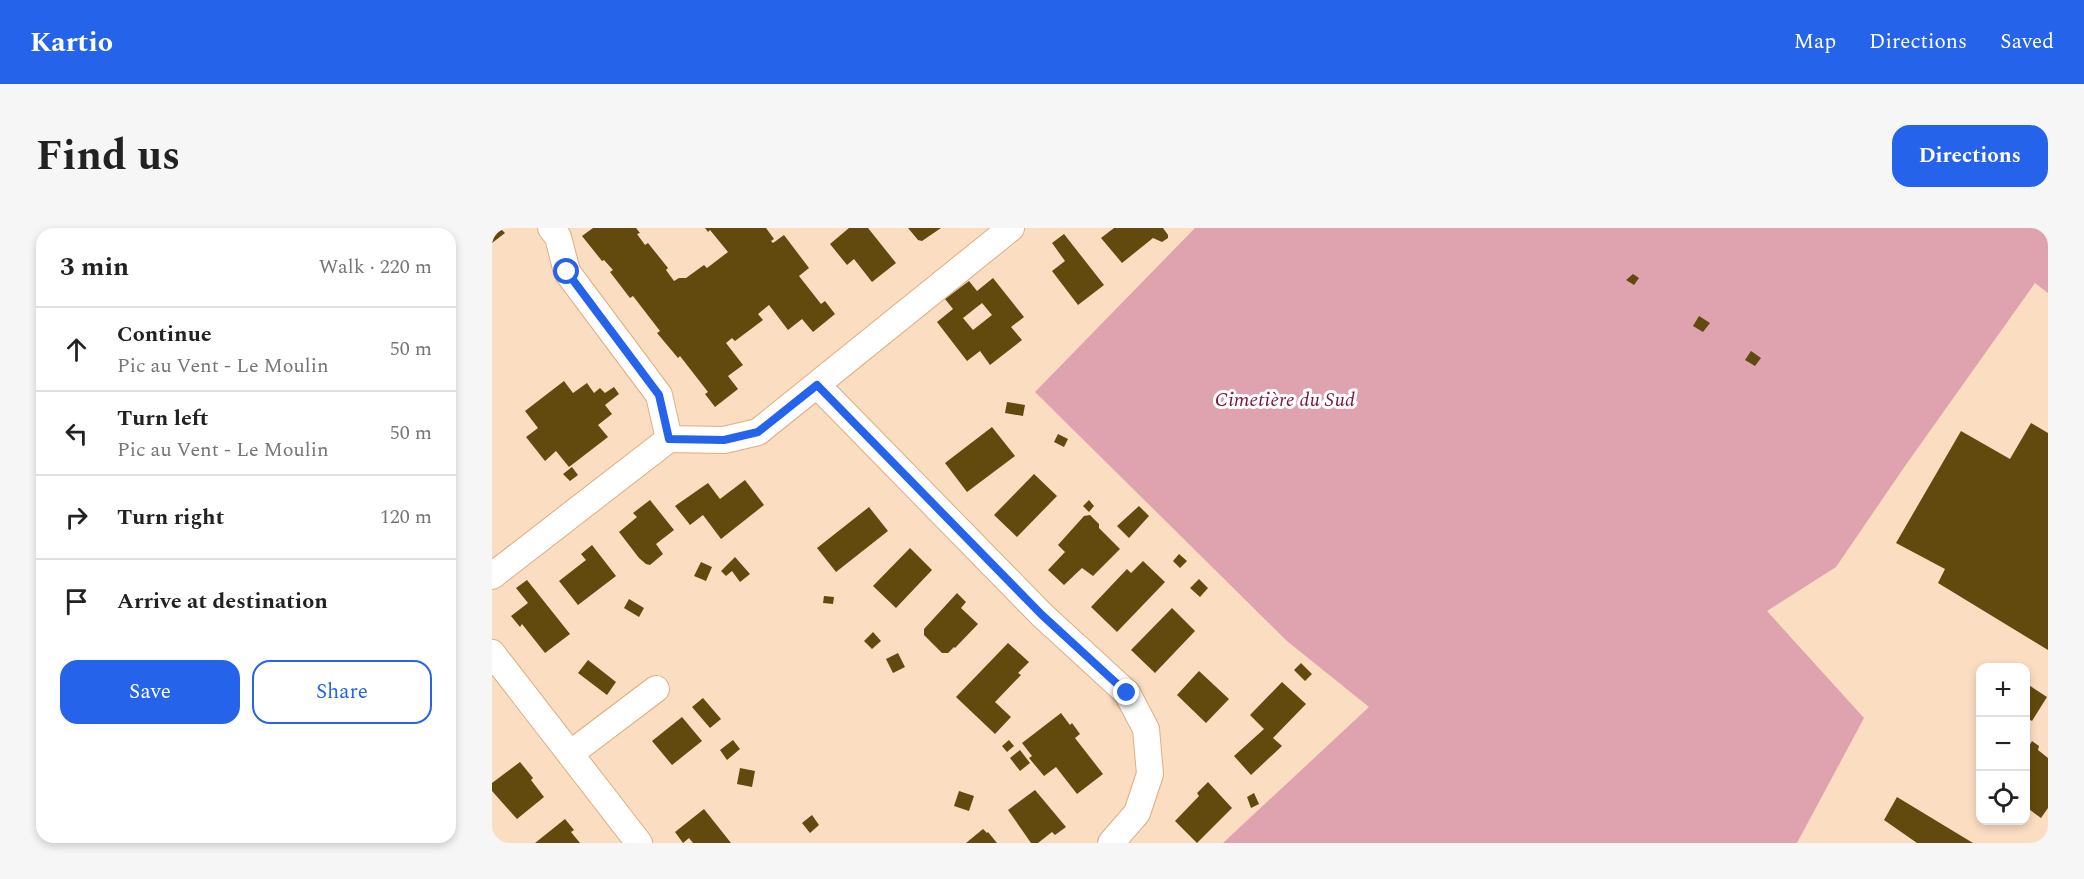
<!DOCTYPE html>
<html lang="en">
<head>
<meta charset="utf-8">
<style>
  :root { --surface:#fff; --page:#f6f6f6; --text:#222; --muted:#767676; --line:#e0e0e0; --accent:#2563eb }
  body { margin:0; font-family:Spectral,serif; background:var(--page); color:var(--text) }
  .controls { position:absolute; right:18px; bottom:18px; display:grid; overflow:hidden; border-radius:12px; box-shadow:0 3px 9px #0003 }
  .controls button { width:54px; height:54px; display:grid; place-items:center; padding:0; border:0; border-bottom:2px solid var(--line); background:var(--surface); color:var(--text); font:30px sans-serif }
  .stop { position:absolute; width:18px; height:18px; margin:-14px; border:4px solid #2563eb; border-radius:50%; background:#fff }
  .stop.end { background:#2563eb; border-color:#fff; box-shadow:0 2px 6px #0008 }
  .list { margin:0; padding:0; list-style:none }
  h2 { display:flex; justify-content:space-between; align-items:center; height:78px; margin:0; padding:0 24px; font-size:26px }
  h2 small { font-size:20px; font-weight:400; color:var(--muted) }
  .list li { display:grid; grid-template-columns:39px 1fr auto; gap:18px; align-items:center; box-sizing:border-box; height:84px; padding:0 24px; border-top:2px solid var(--line) }
  .list b { display:block; font-size:22px; white-space:nowrap }
  .list p { margin:0; font-size:20px; white-space:nowrap; color:var(--muted) }
  .list em { font-size:20px; font-style:normal; color:var(--muted) }
  .actions { display:flex; gap:12px; padding:18px 24px }
  .actions a { flex:1; padding:14px 0; border:2px solid var(--accent); border-radius:18px; text-align:center; font-size:21px; color:var(--accent) }
  .actions .main { background:var(--accent); color:#fff }
  .icon { flex:none; width:33px; height:33px; fill:none; stroke:currentColor; stroke-width:2; stroke-linecap:round; stroke-linejoin:round }
  .map { position:relative; flex:none; width:1556px; height:615px; overflow:hidden; border-radius:18px }
  header { display:flex; align-items:center; gap:36px; box-sizing:border-box; height:84px; padding:0 30px; background:var(--accent); color:#fff }
  header strong { font-size:28px }
  nav { display:flex; gap:33px; margin-inline-start:auto; font-size:21px }
  .intro { display:flex; align-items:center; justify-content:space-between; box-sizing:border-box; height:144px; padding:0 36px }
  h1 { margin:0; font-size:42px }
  .button { padding:15px 27px; border-radius:18px; background:var(--accent); color:#fff; font-size:21px; font-weight:700 }
  main { display:flex; gap:36px; padding:0 36px }
  aside { flex:1; background:var(--surface); border-radius:18px; box-shadow:0 3px 9px #0003 }
  .map>svg:first-child { display:block }
  .green { fill:#dfa2af }
  .building { fill:#62490d; fill-rule:evenodd }
  .lines { fill:none; stroke-linecap:round; stroke-linejoin:round }
  .street-casing { stroke:#ddae82; stroke-width:28 }
  .street { stroke:#fff; stroke-width:26 }
  .route { stroke:#2563eb; stroke-width:8 }
  .labels { text-anchor:middle; stroke-width:6; stroke-linejoin:round; paint-order:stroke }
  .park-label { font-size:20px; font-style:italic; fill:#781439; stroke:#fff }
</style>
</head>
<body>
<header>
<strong>Kartio</strong>
<nav><a>Map</a><a>Directions</a><a>Saved</a></nav>
</header>
<div class="intro"><h1>Find us</h1><a class="button">Directions</a></div>
<main>
<aside>
<h2>3 min<small>Walk · 220 m</small></h2>
<ul class="list">
<li><svg class="icon" aria-label="ahead" viewBox="0 0 24 24"><path d="M12 20V5M6 11l6-6 6 6"/></svg><div><b>Continue</b><p>Pic au Vent - Le Moulin</p></div><em>50 m</em></li>
<li><svg class="icon" aria-label="left" viewBox="0 0 24 24"><path d="M17 20v-9H6M10 6l-5 5 5 5"/></svg><div><b>Turn left</b><p>Pic au Vent - Le Moulin</p></div><em>50 m</em></li>
<li><svg class="icon" aria-label="right" viewBox="0 0 24 24"><path d="M7 20v-9h11M14 6l5 5-5 5"/></svg><div><b>Turn right</b></div><em>120 m</em></li>
<li><svg class="icon" aria-label="arrive" viewBox="0 0 24 24"><path d="M6 21V4h12l-3 4 3 4H6"/></svg><div><b>Arrive at destination</b></div></li>
</ul>
<div class="actions"><a class="main">Save</a><a>Share</a></div>
</aside>
<div class="map">
<svg width="1556" height="615" viewBox="0 0 1556 615">
  <rect width="100%" height="100%" fill="#fbddc2"/>
  <path class="green" d="M 703,0 L 1556,0 L 1556,65 L 1543,55 L 1413,238 L 1344,339 L 1275,383 L 1372,490 L 1305,615 L 731,615 L 877,479 L 795,413 L 543,164 Z"/>
  <path class="building" d="M 0,0 L 8,0 L 13,5 L 0,15 Z
    M 101,0 L 144,0 L 148,5 L 145,6 L 153,17 L 156,15 L 176,40 L 174,42 L 182,53 L 187,50 L 194,50 L 212,37 L 215,40 L 236,24 L 218,2 L 216,4 L 213,0 L 274,0 L 282,11 L 279,13 L 281,15 L 292,7 L 317,40 L 307,48 L 329,76 L 333,73 L 343,86 L 321,104 L 310,91 L 296,102 L 277,77 L 266,86 L 271,92 L 243,113 L 240,110 L 234,115 L 251,137 L 236,148 L 246,161 L 223,179 L 213,166 L 216,164 L 188,128 L 186,130 L 165,105 L 168,103 L 141,68 L 138,70 L 118,44 L 121,42 L 112,32 L 110,33 L 90,8 Z
    M 357,0 L 376,0 L 404,35 L 380,54 L 362,31 L 355,37 L 338,16 Z
    M 416,0 L 449,0 L 430,13 L 426,12 Z
    M 622,0 L 671,0 L 676,7 L 676,10 L 670,14 L 661,10 L 630,35 L 609,10 Z
    M 572,6 L 612,57 L 586,77 L 560,43 L 573,33 L 560,15 Z
    M 1141,46 L 1147,50 L 1142,57 L 1134,52 Z
    M 501,50 L 532,89 L 519,99 L 530,112 L 498,137 L 488,123 L 475,133 L 445,94 L 461,81 L 453,71 L 477,53 L 485,63 ZM 490,75 L 500,87 L 481,102 L 471,90 Z
    M 1207,88 L 1218,95 L 1211,104 L 1201,98 Z
    M 1259,123 L 1269,130 L 1263,138 L 1253,132 Z
    M 72,153 L 81,165 L 95,155 L 102,165 L 108,160 L 113,165 L 122,159 L 127,166 L 113,177 L 120,186 L 106,197 L 116,209 L 77,239 L 64,223 L 53,233 L 34,209 L 46,200 L 33,183 Z
    M 515,174 L 533,177 L 531,188 L 513,185 Z
    M 1539,195 L 1556,205 L 1556,422 L 1446,355 L 1453,341 L 1404,315 L 1469,203 L 1518,231 Z
    M 500,199 L 523,228 L 475,264 L 453,235 Z
    M 566,206 L 576,211 L 572,219 L 562,214 Z
    M 80,239 L 86,247 L 78,253 L 71,246 Z
    M 542,246 L 565,268 L 525,309 L 502,287 Z
    M 253,252 L 272,277 L 229,311 L 211,287 L 198,297 L 183,278 L 216,255 L 228,271 Z
    M 158,272 L 182,302 L 164,316 L 171,326 L 158,337 L 154,336 L 147,330 L 127,304 L 145,289 L 141,285 Z
    M 597,272 L 602,278 L 597,284 L 591,278 Z
    M 647,278 L 657,288 L 637,310 L 625,298 Z
    M 377,279 L 396,303 L 344,344 L 325,320 Z
    M 598,287 L 607,296 L 607,300 L 628,321 L 601,348 L 590,340 L 572,357 L 556,342 L 573,324 L 566,317 L 592,288 Z
    M 100,317 L 124,348 L 86,377 L 67,353 L 94,332 L 89,326 Z
    M 418,320 L 440,342 L 404,380 L 381,358 Z
    M 687,326 L 695,333 L 688,340 L 681,333 Z
    M 243,329 L 258,346 L 248,354 L 240,343 L 234,348 L 229,343 Z
    M 651,333 L 673,354 L 625,404 L 599,379 L 635,341 L 639,345 Z
    M 209,334 L 220,339 L 214,353 L 202,348 Z
    M 707,351 L 716,360 L 708,369 L 698,360 Z
    M 35,352 L 78,406 L 53,425 L 30,396 L 28,399 L 19,388 L 36,375 L 24,360 Z
    M 465,365 L 474,374 L 469,380 L 486,396 L 463,420 L 462,419 L 456,425 L 450,425 L 432,407 L 432,401 Z
    M 332,368 L 342,369 L 341,376 L 331,375 Z
    M 137,371 L 152,380 L 147,389 L 132,380 Z
    M 680,380 L 703,403 L 663,445 L 639,422 Z
    M 381,404 L 389,413 L 380,421 L 372,413 Z
    M 516,415 L 537,434 L 526,445 L 529,447 L 503,474 L 519,489 L 503,506 L 464,469 Z
    M 406,425 L 413,439 L 401,445 L 394,431 Z
    M 96,432 L 124,454 L 115,467 L 86,445 Z
    M 809,435 L 820,446 L 813,453 L 802,442 Z
    M 707,443 L 737,471 L 714,495 L 685,467 Z
    M 790,454 L 814,476 L 781,510 L 790,518 L 759,547 L 742,528 L 772,501 L 758,487 Z
    M 1535,456 L 1555,469 L 1540,493 L 1534,489 Z
    M 211,470 L 229,491 L 218,500 L 200,479 Z
    M 569,485 L 578,497 L 580,495 L 588,506 L 583,510 L 611,546 L 585,566 L 564,539 L 552,548 L 537,530 L 540,528 L 530,515 Z
    M 190,489 L 210,513 L 180,537 L 160,513 Z
    M 241,512 L 248,521 L 235,532 L 228,522 Z
    M 517,512 L 522,518 L 515,524 L 510,518 Z
    M 1540,513 L 1547,518 L 1546,522 L 1556,530 L 1556,580 L 1549,590 L 1534,579 L 1534,523 Z
    M 528,522 L 538,535 L 528,543 L 518,530 Z
    M 28,534 L 41,550 L 39,552 L 52,569 L 25,591 L 0,563 L 0,555 Z
    M 248,540 L 263,543 L 260,559 L 245,556 Z
    M 716,554 L 740,580 L 705,615 L 683,593 L 707,568 L 705,565 Z
    M 543,562 L 574,599 L 563,607 L 560,604 L 546,615 L 539,615 L 516,582 Z
    M 467,563 L 482,568 L 477,583 L 462,578 Z
    M 762,565 L 767,576 L 759,580 L 755,569 Z
    M 1405,569 L 1481,615 L 1425,615 L 1392,592 Z
    M 212,581 L 239,615 L 201,615 L 197,610 L 191,615 L 183,604 Z
    M 320,587 L 327,597 L 318,605 L 310,595 Z
    M 73,591 L 82,602 L 79,604 L 88,615 L 43,615 Z
    M 491,601 L 495,605 L 496,604 L 505,615 L 474,615 Z"/>
  <g class="lines">
    <defs>
      <path id="street" d="M 59,0 L 66,9 L 75,44 L 167,167 L 177,211
        M 325,157 L 550,387 L 635,465 L 654,501 L 658,546 L 645,585 L 619,615
        M 177,211 L 232,212 L 266,204 L 519,0
        M 0,348 L 177,211
        M 0,425 L 147,615
        M 78,526 L 164,461"/>
    </defs>
    <use href="#street" class="street-casing"/>
    <use href="#street" class="street"/>
  </g>
  <g class="lines">
    <path class="route" d="M 75,44 L 167,167 L 177,211 L 232,212 L 266,204 L 325,157 L 550,387 L 635,465"/>
  </g>
  <g class="labels">
    <g class="park-label">
      <text x="793" y="178">Cimetière du Sud</text>
    </g>
  </g>
</svg>
<div class="controls">
<button>+</button>
<button>−</button>
<button><svg class="icon" aria-label="locate" viewBox="0 0 24 24"><circle cx="12" cy="12" r="6"/><path d="M12 2v4M12 18v4M2 12h4M18 12h4"/></svg></button>
</div>
<div class="stop" style="left:75px;top:44px"></div>
<div class="stop end" style="left:635px;top:465px"></div>
</div>
</main>
</body>
</html>
